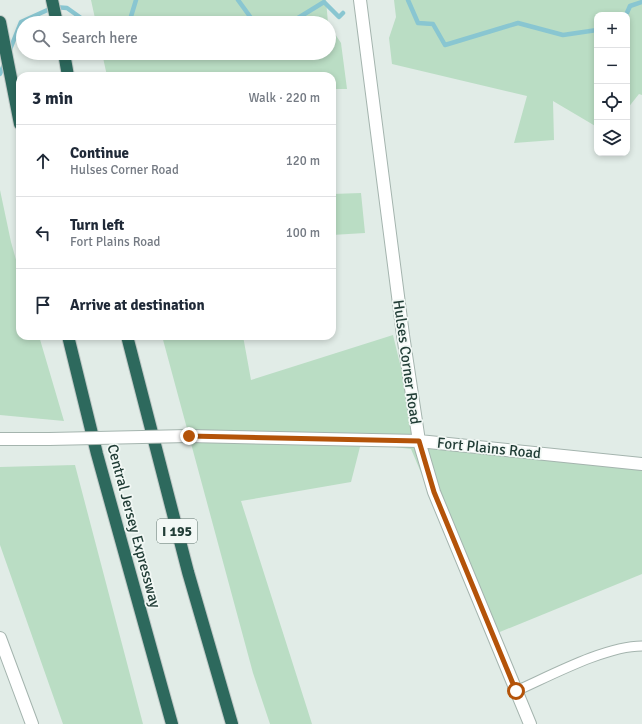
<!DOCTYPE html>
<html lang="en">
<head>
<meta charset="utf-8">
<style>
  :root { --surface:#fff; --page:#f2f2f3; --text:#1f2937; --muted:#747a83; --line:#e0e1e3 }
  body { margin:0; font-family:Signika,sans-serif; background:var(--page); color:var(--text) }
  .controls { position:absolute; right:12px; top:12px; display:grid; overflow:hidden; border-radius:8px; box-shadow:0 2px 6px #0003 }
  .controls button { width:36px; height:36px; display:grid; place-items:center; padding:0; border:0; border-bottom:1px solid var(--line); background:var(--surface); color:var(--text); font:20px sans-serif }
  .stop { position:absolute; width:12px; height:12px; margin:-9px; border:3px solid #b45309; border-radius:50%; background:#fff }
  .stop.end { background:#b45309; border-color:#fff; box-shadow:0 1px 4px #0008 }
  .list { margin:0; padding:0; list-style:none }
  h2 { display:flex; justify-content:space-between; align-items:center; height:52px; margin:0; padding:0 16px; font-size:17px }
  h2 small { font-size:13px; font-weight:400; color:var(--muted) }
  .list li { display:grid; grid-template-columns:26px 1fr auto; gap:12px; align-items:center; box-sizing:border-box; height:72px; padding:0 16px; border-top:1px solid var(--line) }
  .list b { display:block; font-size:15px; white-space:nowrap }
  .list p { margin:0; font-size:13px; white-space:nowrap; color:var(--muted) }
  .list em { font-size:13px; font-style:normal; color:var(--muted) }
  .icon { flex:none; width:22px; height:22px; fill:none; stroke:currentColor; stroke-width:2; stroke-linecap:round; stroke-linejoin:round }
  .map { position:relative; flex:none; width:642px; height:724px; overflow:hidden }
  .search { position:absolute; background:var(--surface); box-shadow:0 2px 6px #0003; left:16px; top:16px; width:320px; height:44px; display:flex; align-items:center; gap:10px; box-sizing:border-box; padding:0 14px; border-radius:22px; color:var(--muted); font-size:15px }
  .panel { position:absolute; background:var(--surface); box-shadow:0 2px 6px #0003; left:16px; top:72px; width:320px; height:268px; border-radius:12px }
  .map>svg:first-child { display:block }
  .green { fill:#baddc4 }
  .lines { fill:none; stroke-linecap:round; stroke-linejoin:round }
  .stream { stroke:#89c6d1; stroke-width:4.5 }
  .service-casing { stroke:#a4b4ae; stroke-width:11 }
  .minor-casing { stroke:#a4b4ae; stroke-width:14 }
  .tertiary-casing { stroke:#a4b4ae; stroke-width:14 }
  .motorway-casing { stroke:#c1c9c7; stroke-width:14 }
  .service { stroke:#fff; stroke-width:9 }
  .minor { stroke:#fff; stroke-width:12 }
  .tertiary { stroke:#fff; stroke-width:12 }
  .motorway { stroke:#2d695d; stroke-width:12 }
  .tertiary-bridge-casing { stroke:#a4b4ae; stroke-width:14; stroke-linecap:butt }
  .tertiary-bridge { stroke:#fff; stroke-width:12 }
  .route { stroke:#b45309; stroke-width:5 }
  .labels { text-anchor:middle; stroke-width:3.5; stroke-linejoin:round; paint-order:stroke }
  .shield { fill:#f2f8f5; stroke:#60756f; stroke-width:1 }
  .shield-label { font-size:14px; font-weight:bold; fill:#213d36 }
  .street-label { font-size:15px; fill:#213d36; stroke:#f2f8f5 }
</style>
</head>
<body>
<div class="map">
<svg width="642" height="724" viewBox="0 0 642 724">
  <rect width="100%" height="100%" fill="#e1ece7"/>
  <path class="green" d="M 91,0 L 326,0 L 328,23 L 96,23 Z
    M 394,0 L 642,0 L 642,95 L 639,94 L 627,109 L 627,15 L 597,15 L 597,127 L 553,101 L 554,140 L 514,143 L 527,96 L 392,64 L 389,38 L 396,17 Z
    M 329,25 L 341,43 L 347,89 L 332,89 L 332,76 L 107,76 L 102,53 L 329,53 Z
    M 0,190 L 11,242 L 20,274 L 20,336 L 39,336 L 64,421 L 0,415 Z
    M 361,193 L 365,233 L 332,235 L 332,194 Z
    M 393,335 L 418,438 L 642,465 L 642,574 L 490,636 L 411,449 L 361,443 L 351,482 L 241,501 L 312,724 L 270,724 L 253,673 L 162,336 L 243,336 L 251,380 Z
    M 75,465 L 143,724 L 63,724 L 0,545 L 0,467 Z"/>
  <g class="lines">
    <path class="stream" d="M 238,0 L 254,22 L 259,23
      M 408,0 L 418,23 L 433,24 L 445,45 L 518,23 L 563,35 L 597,30
      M 626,15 L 630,6 L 642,2
      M 129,23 L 136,0
      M 280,23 L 298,18 L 324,2 L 339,17 L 343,13
      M 9,52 L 21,22 L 54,7 L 67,8 L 88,23
      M 0,74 L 5,62"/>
    <defs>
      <path id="service" d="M 516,691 C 550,676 605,646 642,646"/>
      <path id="minor" d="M 0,638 L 32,724"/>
      <path id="tertiary" d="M 360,0 L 403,335 L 419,441 L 434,492 L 530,724
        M 189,436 L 419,441 L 642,464
        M 0,439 L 49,439"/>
      <path id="motorway" d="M 52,0 L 57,23
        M 0,22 L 20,124
        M 64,53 L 68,76
        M 68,336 L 97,454 L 172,724
        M 127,336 L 188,572 L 232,724"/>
    </defs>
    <use href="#service" class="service-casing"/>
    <use href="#minor" class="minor-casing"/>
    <use href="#tertiary" class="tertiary-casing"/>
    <use href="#motorway" class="motorway-casing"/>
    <use href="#service" class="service"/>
    <use href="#minor" class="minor"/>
    <use href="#tertiary" class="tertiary"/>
    <use href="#motorway" class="motorway"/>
    <defs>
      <path id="tertiary-bridge" d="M 49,439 L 189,436"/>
    </defs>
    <use href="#tertiary-bridge" class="tertiary-bridge-casing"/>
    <use href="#tertiary-bridge" class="tertiary-bridge"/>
  </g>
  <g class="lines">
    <path class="route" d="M 189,436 L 419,441 L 434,492 L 516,691"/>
  </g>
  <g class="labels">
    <rect class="shield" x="157" y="519" width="40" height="24" rx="3"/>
    <g class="shield-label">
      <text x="177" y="536">I 195</text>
    </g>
    <g class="street-label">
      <text transform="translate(407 362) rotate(82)" y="5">Hulses Corner Road</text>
      <text transform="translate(489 448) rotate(6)" y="5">Fort Plains Road</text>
      <text transform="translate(134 526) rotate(75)" y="5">Central Jersey Expressway</text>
    </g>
  </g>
</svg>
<div class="controls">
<button>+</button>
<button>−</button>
<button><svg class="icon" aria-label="locate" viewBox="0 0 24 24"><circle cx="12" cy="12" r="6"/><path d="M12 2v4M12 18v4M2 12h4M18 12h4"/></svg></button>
<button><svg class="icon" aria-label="layers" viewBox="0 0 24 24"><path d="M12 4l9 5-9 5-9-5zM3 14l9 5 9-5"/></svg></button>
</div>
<div class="stop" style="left:516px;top:691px"></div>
<div class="stop end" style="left:189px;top:436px"></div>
<div class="search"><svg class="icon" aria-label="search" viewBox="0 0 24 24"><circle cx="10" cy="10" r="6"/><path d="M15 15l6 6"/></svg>Search here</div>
<section class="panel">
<h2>3 min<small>Walk · 220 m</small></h2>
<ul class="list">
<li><svg class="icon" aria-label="ahead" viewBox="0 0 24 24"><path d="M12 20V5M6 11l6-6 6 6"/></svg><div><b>Continue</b><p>Hulses Corner Road</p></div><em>120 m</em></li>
<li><svg class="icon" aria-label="left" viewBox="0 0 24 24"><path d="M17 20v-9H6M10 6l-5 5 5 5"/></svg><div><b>Turn left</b><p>Fort Plains Road</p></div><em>100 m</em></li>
<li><svg class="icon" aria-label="arrive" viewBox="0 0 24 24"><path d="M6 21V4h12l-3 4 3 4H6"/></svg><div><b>Arrive at destination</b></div></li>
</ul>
</section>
</div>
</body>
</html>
